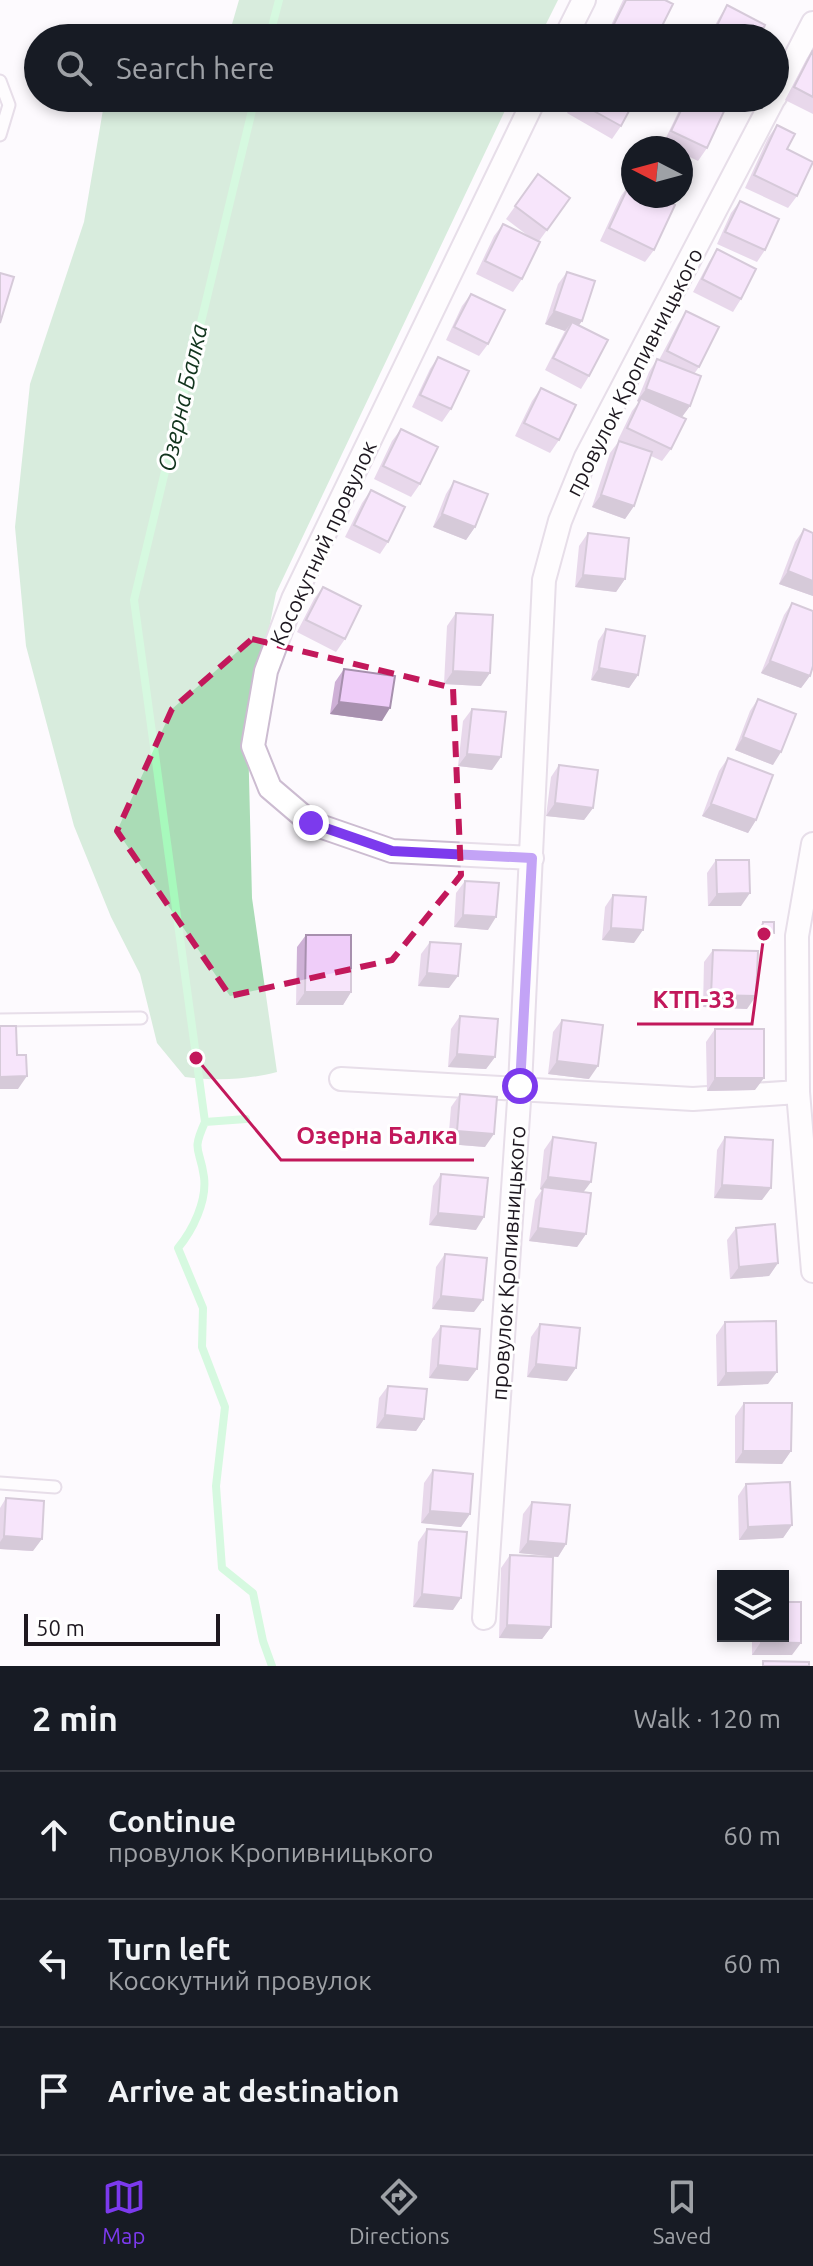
<!DOCTYPE html>
<html lang="en">
<head>
<meta charset="utf-8">
<style>
  :root { --surface:#171b24; --page:#20242c; --text:#f1f3f6; --muted:#9ea1a6; --line:#363941; --accent:#7c3aed }
  body { margin:0; font-family:Ubuntu,sans-serif; background:var(--page); color:var(--text) }
  .controls { position:absolute; right:24px; bottom:24px; display:grid; overflow:hidden; border-radius:0px; box-shadow:0 4px 12px #0003 }
  .controls button { width:72px; height:72px; display:grid; place-items:center; padding:0; border:0; border-bottom:2px solid var(--line); background:var(--surface); color:var(--text); font:40px sans-serif }
  .compass { position:absolute; left:621px; top:136px; width:72px; height:72px; border-radius:50%; background:var(--surface); box-shadow:0 4px 12px #0003; rotate:276deg }
  .scale { position:absolute; left:24px; bottom:20px; width:196px; box-sizing:border-box; padding-left:8px; border:4px solid #1e1820; border-top:0; font-size:22px; line-height:28px; white-space:nowrap; color:#1e1820; -webkit-text-stroke:6px #fff; paint-order:stroke }
  .stop { position:absolute; width:24px; height:24px; margin:-18px; border:6px solid #7c3aed; border-radius:50%; background:#fff }
  .stop.end { background:#7c3aed; border-color:#fff; box-shadow:0 2px 8px #0008 }
  .list { margin:0; padding:0; list-style:none }
  h2 { display:flex; justify-content:space-between; align-items:center; height:104px; margin:0; padding:0 32px; font-size:34px }
  h2 small { font-size:26px; font-weight:400; color:var(--muted) }
  .list li { display:grid; grid-template-columns:52px 1fr auto; gap:24px; align-items:center; box-sizing:border-box; height:128px; padding:0 32px; border-top:2px solid var(--line) }
  .list b { display:block; font-size:30px; white-space:nowrap }
  .list p { margin:0; font-size:26px; white-space:nowrap; color:var(--muted) }
  .list em { font-size:26px; font-style:normal; color:var(--muted) }
  .icon { flex:none; width:44px; height:44px; fill:none; stroke:currentColor; stroke-width:2; stroke-linecap:round; stroke-linejoin:round }
  .map { position:relative; flex:none; width:813px; height:1666px; overflow:hidden }
  .search { position:absolute; background:var(--surface); box-shadow:0 4px 12px #0003; left:24px; right:24px; top:24px; height:88px; display:flex; align-items:center; gap:20px; box-sizing:border-box; padding:0 28px; border-radius:44px; color:var(--muted); font-size:30px }
  .sheet { height:488px; background:var(--surface) }
  nav { display:flex; justify-content:space-around; align-items:center; box-sizing:border-box; height:112px; border-top:2px solid var(--line); background:var(--surface); font-size:22px; color:var(--muted) }
  nav a { display:grid; justify-items:center; gap:4px }
  nav .on { color:var(--accent) }
  .map>svg:first-child { display:block }
  .green { fill:#aadcb6 }
  .lines { fill:none; stroke-linecap:round; stroke-linejoin:round }
  .stream { stroke:#a7f9bc; stroke-width:8 }
  .service-casing { stroke:#ccbcd1; stroke-width:15 }
  .minor-casing { stroke:#ccbcd1; stroke-width:26 }
  .service { stroke:#fff; stroke-width:11 }
  .minor { stroke:#fff; stroke-width:22 }
  .wall { fill:#ceb0d6 }
  .shaded-wall { fill:#a790ae }
  .building { fill:#efcdf9; stroke:#a790ae; stroke-width:2 }
  .route { stroke:#7c3aed; stroke-width:10 }
  .marked { fill:none; stroke:#c2185b; stroke-width:6; stroke-dasharray:16 10; stroke-linejoin:round }
  .labels { text-anchor:middle; stroke-width:6; stroke-linejoin:round; paint-order:stroke }
  .street-label { font-size:22px; fill:#1e1820; stroke:#fff }
  .water-label { font-size:24px; font-style:italic; fill:#11341d; stroke:#fff }
  .leader { fill:none; stroke:#c2185b; stroke-width:3 }
  .callout-dot { fill:#c2185b; stroke:#fff; stroke-width:3 }
  .callout-label { font-size:24px; text-anchor:middle; font-weight:bold; fill:#c2185b; stroke:#fff; stroke-width:6; stroke-linejoin:round; paint-order:stroke }
</style>
</head>
<body>
<div class="map">
<svg width="813" height="1666" viewBox="0 0 813 1666">
  <rect width="100%" height="100%" fill="#fdfafe"/>
  <path class="green" d="M 239,0 L 558,0 L 539,38 L 228,38 Z
    M 105,98 L 511,98 L 276,593 L 248,737 L 252,898 L 277,1072 C 245,1080 218,1081 185,1077 L 157,1043 L 140,974 L 111,917 L 74,826 L 26,646 L 15,527 L 30,384 L 84,222 Z"/>
  <g class="lines">
    <path class="stream" d="M 269,38 L 279,0
      M 255,98 L 134,600 L 205,1122 C 191,1153 200,1147 204,1177 C 207,1201 193,1230 178,1248 L 203,1308 L 202,1347 L 225,1407 L 216,1486 L 222,1568 L 253,1593 L 263,1641 L 272,1666
      M 205,1122 L 246,1119"/>
    <defs>
      <path id="service" d="M 0,81 L 9,105 L 0,135
        M 0,1020 L 141,1018
        M 0,1483 L 55,1487"/>
      <path id="minor" d="M 565,38 L 584,0
        M 775,97 L 813,23
        M 813,844 L 797,936 L 798,1092 L 813,1271
        M 532,858 L 392,851 L 311,823 L 270,788 L 253,746 L 266,671 L 293,599 L 535,98
        M 341,1079 L 693,1099 L 798,1092
        M 484,1618 L 520,1086 L 544,580 L 560,521 L 586,457 L 774,98"/>
    </defs>
    <use href="#service" class="service-casing"/>
    <use href="#minor" class="minor-casing"/>
    <use href="#service" class="service"/>
    <use href="#minor" class="minor"/>
  </g>
  <path class="wall" d="M 623,0 L 665,0 L 656,38 L 605,38 Z
    M 727,5 L 759,38 L 708,38 L 719,18 Z
    M 813,49 L 813,114 L 785,100 L 807,58 Z
    M 575,98 L 636,98 L 621,126 L 612,139 L 567,113 Z
    M 685,98 L 687,98 L 707,148 L 698,161 L 681,153 L 681,148 L 671,148 L 663,144 Z
    M 777,125 L 787,149 L 797,196 L 788,208 L 745,188 L 768,138 Z
    M 538,174 L 570,198 L 539,241 L 522,279 L 513,292 L 476,274 L 494,236 L 503,224 L 531,238 L 506,219 Z
    M 630,183 L 654,250 L 645,262 L 600,241 L 621,196 Z
    M 740,201 L 765,250 L 757,262 L 717,244 L 731,213 Z
    M 717,249 L 741,299 L 733,312 L 693,292 L 709,262 Z
    M 567,272 L 582,321 L 579,325 L 589,376 L 581,389 L 545,370 L 565,331 L 545,324 L 558,284 Z
    M 471,294 L 488,344 L 479,356 L 446,340 L 462,306 Z
    M 686,311 L 699,367 L 694,374 L 690,406 L 682,417 L 671,449 L 662,461 L 651,456 L 634,506 L 625,519 L 592,507 L 610,453 L 619,441 L 623,442 L 618,440 L 632,411 L 639,402 L 637,401 L 649,372 L 657,359 L 659,360 L 678,324 Z
    M 438,357 L 451,409 L 442,422 L 412,407 L 430,369 Z
    M 541,388 L 559,440 L 550,453 L 515,436 L 532,401 Z
    M 401,429 L 420,484 L 411,497 L 374,479 L 392,441 Z
    M 454,481 L 475,527 L 466,540 L 433,527 L 446,494 Z
    M 371,490 L 388,542 L 380,554 L 345,537 L 362,503 Z
    M 804,529 L 813,533 L 813,596 L 779,584 L 795,542 Z
    M 588,533 L 625,579 L 616,592 L 575,587 L 579,546 Z
    M 323,587 L 345,639 L 336,652 L 297,632 L 314,599 Z
    M 792,603 L 810,676 L 801,688 L 761,673 L 784,615 Z
    M 456,613 L 481,686 L 444,684 L 447,626 Z
    M 606,629 L 638,675 L 629,688 L 591,680 L 598,641 Z
    M 344,669 L 382,721 L 330,714 L 335,682 Z
    M 758,699 L 773,765 L 735,750 L 750,711 Z
    M 472,709 L 492,770 L 458,766 L 463,721 Z
    M 728,758 L 756,820 L 748,833 L 702,816 L 719,771 Z
    M 559,765 L 593,808 L 584,820 L 546,816 L 551,777 Z
    M 716,860 L 741,906 L 708,906 L 707,873 Z
    M 465,881 L 488,930 L 454,927 L 456,893 Z
    M 613,895 L 634,943 L 602,940 L 605,907 Z
    M 763,922 L 774,933 L 769,939 L 758,939 L 758,929 Z
    M 306,935 L 351,992 L 343,1005 L 296,1005 L 297,947 Z
    M 430,942 L 449,988 L 418,986 L 421,954 Z
    M 713,950 L 747,1009 L 703,1007 L 704,962 Z
    M 460,1016 L 495,1057 L 486,1069 L 448,1067 L 451,1029 Z
    M 562,1020 L 589,1079 L 548,1074 L 553,1032 Z
    M 715,1029 L 755,1090 L 707,1091 L 706,1042 Z
    M 460,1094 L 485,1147 L 448,1144 L 451,1107 Z
    M 553,1137 L 583,1192 L 586,1234 L 577,1247 L 529,1241 L 535,1200 L 542,1190 L 540,1189 L 544,1150 Z
    M 725,1137 L 762,1200 L 714,1198 L 717,1150 Z
    M 441,1174 L 476,1230 L 429,1225 L 433,1186 Z
    M 736,1228 L 778,1263 L 769,1276 L 730,1279 L 727,1240 Z
    M 445,1254 L 474,1312 L 432,1309 L 436,1267 Z
    M 725,1322 L 768,1384 L 717,1386 L 716,1335 Z
    M 540,1324 L 567,1381 L 527,1377 L 531,1337 Z
    M 441,1326 L 468,1381 L 429,1378 L 432,1339 Z
    M 388,1386 L 424,1419 L 416,1431 L 376,1428 L 379,1398 Z
    M 744,1403 L 791,1451 L 782,1464 L 735,1463 L 735,1416 Z
    M 433,1470 L 470,1514 L 461,1527 L 421,1523 L 424,1483 Z
    M 746,1484 L 792,1525 L 783,1538 L 739,1540 L 738,1496 Z
    M 6,1498 L 33,1551 L 0,1549 L 0,1508 Z
    M 532,1502 L 566,1544 L 558,1557 L 519,1553 L 523,1514 Z
    M 427,1529 L 453,1610 L 413,1607 L 418,1542 Z
    M 510,1555 L 551,1627 L 542,1639 L 499,1638 L 501,1568 Z
    M 752,1636 L 783,1636 L 792,1655 L 752,1655 Z"/>
  <path class="shaded-wall" d="M 554,311 L 582,321 L 573,333 L 572,322 L 565,331 L 545,324 Z
    M 646,389 L 690,406 L 681,418 L 641,398 L 639,402 L 637,401 Z
    M 601,495 L 634,506 L 625,519 L 592,507 Z
    M 442,514 L 475,527 L 466,540 L 433,527 Z
    M 788,571 L 813,581 L 813,596 L 779,584 Z
    M 583,575 L 625,579 L 616,592 L 575,587 Z
    M 770,661 L 810,676 L 801,688 L 761,673 Z
    M 599,668 L 638,675 L 629,688 L 591,680 Z
    M 453,671 L 490,673 L 481,686 L 444,684 Z
    M 339,702 L 390,708 L 382,721 L 330,714 Z
    M 743,737 L 781,752 L 773,765 L 735,750 Z
    M 467,754 L 501,757 L 492,770 L 458,766 Z
    M 555,803 L 593,808 L 584,820 L 546,816 Z
    M 711,804 L 756,820 L 748,833 L 702,816 Z
    M 750,893 L 741,906 L 708,906 L 717,894 Z
    M 463,915 L 496,917 L 488,930 L 454,927 Z
    M 611,928 L 643,930 L 634,943 L 602,940 Z
    M 762,933 L 774,933 L 769,939 L 758,939 Z
    M 427,973 L 458,976 L 449,988 L 418,986 Z
    M 305,992 L 351,992 L 343,1005 L 296,1005 Z
    M 711,995 L 756,996 L 747,1009 L 703,1007 Z
    M 457,1054 L 495,1057 L 486,1069 L 448,1067 Z
    M 557,1061 L 598,1066 L 589,1079 L 548,1074 Z
    M 27,1076 L 18,1089 L 0,1089 L 0,1077 Z
    M 715,1078 L 764,1078 L 755,1090 L 707,1091 Z
    M 457,1131 L 494,1134 L 485,1147 L 448,1144 Z
    M 548,1177 L 591,1182 L 582,1194 L 543,1187 L 542,1190 L 540,1189 Z
    M 722,1185 L 771,1188 L 762,1200 L 714,1198 Z
    M 438,1213 L 484,1217 L 476,1230 L 429,1225 Z
    M 538,1228 L 586,1234 L 577,1247 L 529,1241 Z
    M 778,1263 L 769,1276 L 730,1279 L 739,1267 Z
    M 441,1296 L 483,1300 L 474,1312 L 432,1309 Z
    M 536,1364 L 576,1368 L 567,1381 L 527,1377 Z
    M 438,1365 L 477,1369 L 468,1381 L 429,1378 Z
    M 777,1372 L 768,1384 L 717,1386 L 726,1373 Z
    M 385,1415 L 424,1419 L 416,1431 L 376,1428 Z
    M 743,1451 L 791,1451 L 782,1464 L 735,1463 Z
    M 430,1511 L 470,1514 L 461,1527 L 421,1523 Z
    M 792,1525 L 783,1538 L 739,1540 L 748,1527 Z
    M 4,1536 L 42,1539 L 33,1551 L 0,1549 L 0,1542 Z
    M 528,1541 L 566,1544 L 558,1557 L 519,1553 Z
    M 422,1594 L 461,1598 L 453,1610 L 413,1607 Z
    M 507,1625 L 551,1627 L 542,1639 L 499,1638 Z
    M 761,1642 L 801,1643 L 792,1655 L 752,1655 Z"/>
  <path class="building" d="M 626,0 L 665,0 L 673,4 L 656,38 L 638,38 L 613,26 Z
    M 727,5 L 765,25 L 759,38 L 711,38 Z
    M 813,50 L 813,97 L 794,87 Z
    M 577,98 L 636,98 L 621,126 L 576,101 Z
    M 687,98 L 708,98 L 726,107 L 707,148 L 671,131 Z
    M 777,125 L 795,134 L 787,149 L 813,162 L 797,196 L 754,175 Z
    M 538,174 L 570,198 L 547,230 L 515,206 Z
    M 630,183 L 633,185 L 633,196 L 657,196 L 675,205 L 654,250 L 609,228 Z
    M 740,201 L 779,219 L 765,250 L 725,232 Z
    M 503,224 L 540,242 L 522,279 L 485,261 Z
    M 717,249 L 756,269 L 741,299 L 702,279 Z
    M 567,272 L 595,281 L 582,321 L 554,311 Z
    M 0,273 L 14,277 L 0,323 Z
    M 471,294 L 505,310 L 488,344 L 454,327 Z
    M 686,311 L 719,327 L 699,367 L 667,351 Z
    M 572,322 L 608,340 L 589,376 L 553,358 Z
    M 438,357 L 469,371 L 451,409 L 420,395 Z
    M 657,359 L 701,376 L 690,406 L 646,389 Z
    M 541,388 L 576,405 L 559,440 L 524,423 Z
    M 641,398 L 686,419 L 671,449 L 627,428 Z
    M 401,429 L 438,447 L 420,484 L 383,466 Z
    M 619,441 L 652,452 L 634,506 L 601,495 Z
    M 454,481 L 488,494 L 475,527 L 442,514 Z
    M 371,490 L 405,507 L 388,542 L 354,525 Z
    M 804,529 L 813,533 L 813,581 L 788,571 Z
    M 588,533 L 629,538 L 625,579 L 583,575 Z
    M 323,587 L 361,606 L 345,639 L 306,620 Z
    M 792,603 L 813,611 L 813,666 L 810,676 L 770,661 Z
    M 456,613 L 493,615 L 490,673 L 453,671 Z
    M 606,629 L 645,636 L 638,675 L 599,668 Z
    M 344,669 L 395,676 L 390,708 L 339,702 Z
    M 758,699 L 796,714 L 781,752 L 743,737 Z
    M 472,709 L 506,712 L 501,757 L 467,754 Z
    M 728,758 L 773,775 L 756,820 L 711,804 Z
    M 559,765 L 598,770 L 593,808 L 555,803 Z
    M 716,860 L 749,860 L 750,893 L 717,894 Z
    M 465,881 L 499,883 L 496,917 L 463,915 Z
    M 613,895 L 646,897 L 643,930 L 611,928 Z
    M 763,922 L 774,922 L 774,933 L 762,933 Z
    M 306,935 L 351,935 L 351,992 L 305,992 Z
    M 430,942 L 461,944 L 458,976 L 427,973 Z
    M 713,950 L 758,951 L 756,996 L 711,995 Z
    M 460,1016 L 498,1019 L 495,1057 L 457,1054 Z
    M 562,1020 L 603,1025 L 598,1066 L 557,1061 Z
    M 0,1026 L 16,1026 L 17,1055 L 26,1055 L 27,1076 L 0,1077 Z
    M 715,1029 L 764,1029 L 764,1078 L 715,1078 Z
    M 460,1094 L 497,1097 L 494,1134 L 457,1131 Z
    M 553,1137 L 596,1143 L 591,1182 L 548,1177 Z
    M 725,1137 L 773,1140 L 771,1188 L 722,1185 Z
    M 441,1174 L 488,1178 L 484,1217 L 438,1213 Z
    M 543,1187 L 591,1193 L 586,1234 L 538,1228 Z
    M 775,1224 L 778,1263 L 739,1267 L 736,1228 Z
    M 445,1254 L 487,1258 L 483,1300 L 441,1296 Z
    M 776,1321 L 777,1372 L 726,1373 L 725,1322 Z
    M 540,1324 L 580,1328 L 576,1368 L 536,1364 Z
    M 441,1326 L 480,1329 L 477,1369 L 438,1365 Z
    M 388,1386 L 427,1389 L 424,1419 L 385,1415 Z
    M 744,1403 L 792,1403 L 791,1451 L 743,1451 Z
    M 433,1470 L 473,1474 L 470,1514 L 430,1511 Z
    M 790,1482 L 792,1525 L 748,1527 L 746,1484 Z
    M 6,1498 L 44,1501 L 42,1539 L 4,1536 Z
    M 532,1502 L 570,1505 L 566,1544 L 528,1541 Z
    M 427,1529 L 467,1532 L 461,1598 L 422,1594 Z
    M 510,1555 L 553,1557 L 551,1627 L 507,1625 Z
    M 783,1602 L 801,1602 L 801,1643 L 761,1642 L 761,1636 L 783,1636 Z
    M 763,1661 L 809,1662 L 809,1666 L 763,1666 Z"/>
  <g class="lines">
    <path class="route" d="M 311,823 L 392,851 L 532,858 L 520,1086"/>
  </g>
  <path d="M0 0H813V1666H0ZM 252,639 L 453,688 L 461,875 L 392,960 L 230,996 L 117,831 L 172,709 Z" fill="#fdfafe" fill-opacity=".55" fill-rule="evenodd"/>
  <path class="marked" d="M 252,639 L 453,688 L 461,875 L 392,960 L 230,996 L 117,831 L 172,709 Z"/>
  <g class="labels">
    <g class="street-label">
      <text transform="translate(634 372) rotate(-63)" y="8">провулок Кропивницького</text>
      <text transform="translate(323 543) rotate(-65)" y="8">Косокутний провулок</text>
      <text transform="translate(508 1263) rotate(-86)" y="8">провулок Кропивницького</text>
    </g>
    <g class="water-label">
      <text transform="translate(183 398) rotate(-77)" y="8">Озерна Балка</text>
    </g>
  </g>
  <path class="leader" d="M764 934L752 1024H637M196 1058L281 1160H474"/>
  <g class="callout-dot">
    <circle cx="764" cy="934" r="8"/>
    <circle cx="196" cy="1058" r="8"/>
  </g>
  <g class="callout-label">
    <text x="694" y="1008">КТП-33</text>
    <text x="377" y="1144">Озерна Балка</text>
  </g>
</svg>
<div class="controls">
<button><svg class="icon" aria-label="layers" viewBox="0 0 24 24"><path d="M12 4l9 5-9 5-9-5zM3 14l9 5 9-5"/></svg></button>
</div>
<svg class="compass" viewBox="-18 -18 36 36"><path d="M0-13l5 13h-10z" fill="#e53935"/><path d="M0 13l5-13h-10z" fill="#9ea1a6"/></svg>
<div class="scale">50 m</div>
<div class="stop" style="left:520px;top:1086px"></div>
<div class="stop end" style="left:311px;top:823px"></div>
<div class="search"><svg class="icon" aria-label="search" viewBox="0 0 24 24"><circle cx="10" cy="10" r="6"/><path d="M15 15l6 6"/></svg>Search here</div>
</div>
<section class="sheet">
<h2>2 min<small>Walk · 120 m</small></h2>
<ul class="list">
<li><svg class="icon" aria-label="ahead" viewBox="0 0 24 24"><path d="M12 20V5M6 11l6-6 6 6"/></svg><div><b>Continue</b><p>провулок Кропивницького</p></div><em>60 m</em></li>
<li><svg class="icon" aria-label="left" viewBox="0 0 24 24"><path d="M17 20v-9H6M10 6l-5 5 5 5"/></svg><div><b>Turn left</b><p>Косокутний провулок</p></div><em>60 m</em></li>
<li><svg class="icon" aria-label="arrive" viewBox="0 0 24 24"><path d="M6 21V4h12l-3 4 3 4H6"/></svg><div><b>Arrive at destination</b></div></li>
</ul>
</section>
<nav>
<a class="on"><svg class="icon" aria-label="map" viewBox="0 0 24 24"><path d="M3 6l6-2 6 2 6-2v14l-6 2-6-2-6 2zM9 4v14M15 6v14"/></svg>Map</a>
<a><svg class="icon" aria-label="directions" viewBox="0 0 24 24"><path d="M12 3l9 9-9 9-9-9zM9 14v-3h6M13 9l2 2-2 2"/></svg>Directions</a>
<a><svg class="icon" aria-label="saved" viewBox="0 0 24 24"><path d="M7 4h10v16l-5-4-5 4z"/></svg>Saved</a>
</nav>
</body>
</html>
